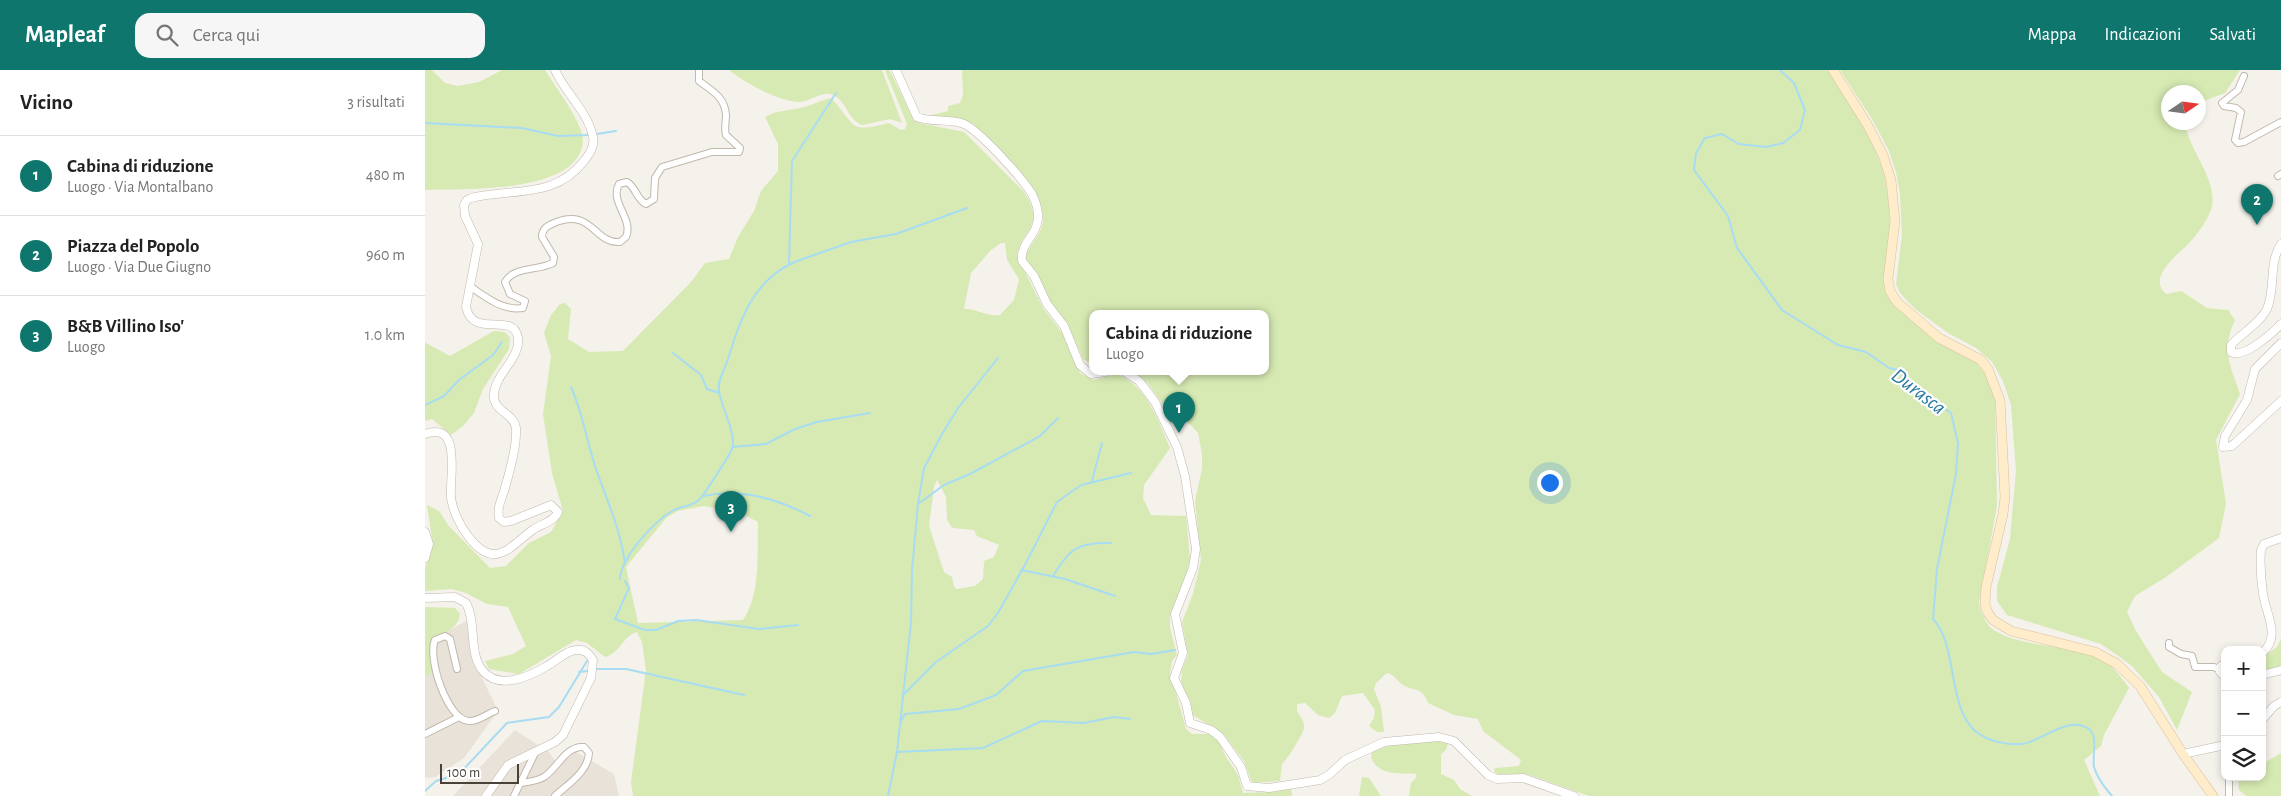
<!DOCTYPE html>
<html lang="it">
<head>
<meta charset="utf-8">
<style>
  :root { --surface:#fff; --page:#f6f6f6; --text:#222; --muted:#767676; --line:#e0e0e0; --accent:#0f766e }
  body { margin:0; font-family:"Alegreya Sans",sans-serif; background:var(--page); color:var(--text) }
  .controls { position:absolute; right:15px; bottom:15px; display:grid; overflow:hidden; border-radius:10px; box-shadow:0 2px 8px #0003 }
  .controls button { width:45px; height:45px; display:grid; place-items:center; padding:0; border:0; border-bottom:1px solid var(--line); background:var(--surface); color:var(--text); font:25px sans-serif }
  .compass { position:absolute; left:1736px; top:15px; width:45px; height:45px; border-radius:50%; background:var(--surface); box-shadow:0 2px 8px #0003; rotate:77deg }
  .scale { position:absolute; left:15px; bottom:12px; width:79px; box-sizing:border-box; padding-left:5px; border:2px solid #4a4138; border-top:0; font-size:14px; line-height:18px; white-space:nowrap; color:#4a4138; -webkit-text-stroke:4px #fff; paint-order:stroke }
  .you { position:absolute; left:1124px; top:412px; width:18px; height:18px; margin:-12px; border:4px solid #fff; border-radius:50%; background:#1a73e8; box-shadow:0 0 0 8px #1a73e833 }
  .badge { display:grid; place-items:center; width:32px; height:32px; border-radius:50%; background:var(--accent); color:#fff; font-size:16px; font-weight:700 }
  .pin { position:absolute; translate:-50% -41px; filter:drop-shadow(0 1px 2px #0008) }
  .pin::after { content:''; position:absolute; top:26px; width:18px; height:15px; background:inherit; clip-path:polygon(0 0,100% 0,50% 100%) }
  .popup { position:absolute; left:664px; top:240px; width:180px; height:65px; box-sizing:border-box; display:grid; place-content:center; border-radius:10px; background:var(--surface); filter:drop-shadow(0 1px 4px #0005); font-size:16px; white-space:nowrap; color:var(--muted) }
  .popup b { font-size:19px; color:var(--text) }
  .popup::after { content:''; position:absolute; left:50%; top:100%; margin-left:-10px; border:10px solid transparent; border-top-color:var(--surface) }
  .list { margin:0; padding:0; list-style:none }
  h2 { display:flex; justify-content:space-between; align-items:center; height:65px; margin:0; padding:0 20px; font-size:21px }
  h2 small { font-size:16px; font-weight:400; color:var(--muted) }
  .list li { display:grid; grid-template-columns:32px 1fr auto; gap:15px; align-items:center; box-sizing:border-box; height:80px; padding:0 20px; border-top:1px solid var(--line) }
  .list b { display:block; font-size:19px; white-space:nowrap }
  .list p { margin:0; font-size:16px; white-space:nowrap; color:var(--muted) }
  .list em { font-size:16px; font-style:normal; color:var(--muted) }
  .icon { flex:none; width:28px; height:28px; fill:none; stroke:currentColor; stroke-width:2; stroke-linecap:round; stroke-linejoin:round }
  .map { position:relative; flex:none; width:1856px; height:726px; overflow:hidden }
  header { display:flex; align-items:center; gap:30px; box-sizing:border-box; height:70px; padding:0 25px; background:var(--accent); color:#fff }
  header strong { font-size:24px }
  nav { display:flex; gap:28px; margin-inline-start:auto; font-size:18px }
  .search { width:350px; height:45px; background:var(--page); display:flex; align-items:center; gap:12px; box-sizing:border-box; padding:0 18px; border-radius:15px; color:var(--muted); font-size:19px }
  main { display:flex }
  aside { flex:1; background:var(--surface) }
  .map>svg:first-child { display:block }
  .residential { fill:#e9e2d8 }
  .green { fill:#d7eab3; fill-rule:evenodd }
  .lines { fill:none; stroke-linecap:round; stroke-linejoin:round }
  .stream { stroke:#a7dcf2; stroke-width:2 }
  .minor-casing { stroke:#c1b8ad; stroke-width:8 }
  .tertiary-casing { stroke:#c1b8ad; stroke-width:9 }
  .secondary-casing { stroke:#d9c29c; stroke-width:10 }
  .minor { stroke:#fff; stroke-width:6 }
  .tertiary { stroke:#fff; stroke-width:8 }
  .secondary { stroke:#ffeccb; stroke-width:9 }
  .labels { text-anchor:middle; stroke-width:4.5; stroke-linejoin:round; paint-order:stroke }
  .water-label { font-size:21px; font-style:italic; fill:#2a7ba0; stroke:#fff }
</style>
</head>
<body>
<header>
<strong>Mapleaf</strong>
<div class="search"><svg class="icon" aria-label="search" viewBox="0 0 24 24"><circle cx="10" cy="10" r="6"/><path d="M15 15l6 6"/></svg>Cerca qui</div>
<nav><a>Mappa</a><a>Indicazioni</a><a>Salvati</a></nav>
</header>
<main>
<aside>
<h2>Vicino<small>3 risultati</small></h2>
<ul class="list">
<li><span class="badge">1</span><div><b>Cabina di riduzione</b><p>Luogo · Via Montalbano</p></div><em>480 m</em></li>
<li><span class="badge">2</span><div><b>Piazza del Popolo</b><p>Luogo · Via Due Giugno</p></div><em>960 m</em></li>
<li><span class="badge">3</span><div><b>B&amp;B Villino Iso'</b><p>Luogo</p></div><em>1.0 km</em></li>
</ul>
</aside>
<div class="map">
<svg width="1856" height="726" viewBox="0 0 1856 726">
  <rect width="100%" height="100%" fill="#f5f1eb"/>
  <path class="residential" d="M 43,550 L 51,595 L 73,641 L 39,688 L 10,707 L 0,708 L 0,607 L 7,602 L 6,570 Z
    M 90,660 L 124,682 L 131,692 L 144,678 L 189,704 L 194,726 L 28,726 Z"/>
  <path class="green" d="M 0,0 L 7,0 L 20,13 L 33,16 L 54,12 L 77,0 L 120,0 C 129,15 158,53 158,70 C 156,125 37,118 0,120 Z
    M 304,0 L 457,0 L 477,53 L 465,49 L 437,55 C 422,49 422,31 408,25 C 397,20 386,32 374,32 C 353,31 320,13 304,0 Z
    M 460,0 L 464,0 L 466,3 L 489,50 L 494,53 L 539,62 L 599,122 C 621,156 598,157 592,186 L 618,238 L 638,264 L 655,303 L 668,310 L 692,304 C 722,316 733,350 745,378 L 719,415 L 718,428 L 726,445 L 761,446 L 765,489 L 759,514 L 745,546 L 745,558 L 752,585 L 747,591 L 745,602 L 761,659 L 767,664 L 786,664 L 793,670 L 801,687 L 813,705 L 818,723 L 850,722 L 866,717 L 867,726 L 208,726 L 206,712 L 221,600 L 217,572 L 212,562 C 198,566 195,583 180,587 L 162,573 L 151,570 L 94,604 L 64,599 L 60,591 L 88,584 L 101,576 L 83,537 L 62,534 L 41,523 L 27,519 L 0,521 L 0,498 L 8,474 L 2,435 L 14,441 L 23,455 L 65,498 L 81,496 L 104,473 L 126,462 L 138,441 L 127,403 L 118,344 L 126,286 L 119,263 L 126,245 L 135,234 L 140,233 L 146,239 L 143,269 L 164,282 L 198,281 L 266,212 L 280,193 L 304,189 L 313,167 L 329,141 L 336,121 L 353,101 L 353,74 L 340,47 C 351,40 366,41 379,37 C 388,35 396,30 406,28 C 432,55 421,64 464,53 L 476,60 L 480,59 L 482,54 ZM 576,173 L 580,173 L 582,190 L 594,209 L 589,230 L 575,245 C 561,247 551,238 539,239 L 546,203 L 566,180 ZM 512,410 L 521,427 L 522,449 L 525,455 L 528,458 L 549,460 L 552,466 L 574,475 L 569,487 L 559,491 L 558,509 L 550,516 L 532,519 L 529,517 L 527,507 L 519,502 L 504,456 L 509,417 ZM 278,436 L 312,441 L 333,452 C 332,483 336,524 318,550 L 213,553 L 201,497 L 242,447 L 253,441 Z
    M 537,0 L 1403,0 C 1422,28 1453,77 1460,108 C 1464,127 1465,146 1465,165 C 1464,193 1450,210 1469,234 L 1549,290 L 1561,305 L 1570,322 L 1572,436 L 1554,533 C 1557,544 1561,557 1572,562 C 1597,576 1636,575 1663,583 C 1682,589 1693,602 1704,618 L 1679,665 L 1676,676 L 1659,690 L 1675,726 L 1164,726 L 1102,704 L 1072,704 L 1069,701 L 1070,698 L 1094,696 L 1096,690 L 1058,661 L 1053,649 L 1029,645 L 1003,633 C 997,616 989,622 978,615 C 971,610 970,605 962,603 L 951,613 L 949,619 L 956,637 L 959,662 L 952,662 L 944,656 L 949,648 L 950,640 L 938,623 L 917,626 L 910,643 L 904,648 L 893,645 L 880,633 L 872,634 L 872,642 C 883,655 880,660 871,674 C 867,682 863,687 857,694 L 855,711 L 827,713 L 819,691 L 799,665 L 768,645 L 765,630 L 756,616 L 757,600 L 763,585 L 757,552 L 768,524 L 776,490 L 770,431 L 777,399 L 777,384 L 773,363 L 757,346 L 746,353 L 738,335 L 722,312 L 714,311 L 706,302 L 840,302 L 840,244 L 668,244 L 668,295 L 658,289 L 644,257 L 625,233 L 612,203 L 600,190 C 602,177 613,169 617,156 C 627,124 568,76 548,54 C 534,47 518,50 503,46 L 523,41 L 523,36 L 535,33 L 538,25 Z
    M 1415,0 L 1815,0 L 1800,23 L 1779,31 L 1774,36 L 1774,22 L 1744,22 L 1744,52 L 1760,53 C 1763,79 1792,108 1787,136 C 1784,149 1773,163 1765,172 C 1754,184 1721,207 1741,224 L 1756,221 L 1782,238 L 1803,240 L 1810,250 C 1796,279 1805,295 1815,324 L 1791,370 L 1801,434 L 1794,468 L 1741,507 L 1710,526 L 1702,542 L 1711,561 L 1737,602 L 1767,622 L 1752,660 L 1734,627 L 1706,595 L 1676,574 L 1582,545 L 1572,531 L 1572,517 L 1585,469 L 1591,401 L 1586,335 L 1578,311 L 1567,292 L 1551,278 L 1523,263 L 1490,239 L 1475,223 L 1471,214 L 1477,165 L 1475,124 L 1471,102 L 1464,81 L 1447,49 Z
    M 69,261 L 80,262 L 85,268 L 84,279 L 58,319 L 49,343 L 38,356 L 26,365 L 7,349 L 0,351 L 0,271 L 1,273 L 25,286 Z
    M 0,537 L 30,538 L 35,544 C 33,559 18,564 6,570 L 7,602 L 0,607 Z
    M 1856,568 L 1856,597 L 1837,601 L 1837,588 L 1853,576 Z
    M 1013,669 L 1023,673 L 1021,680 L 1016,684 L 1016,704 L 1029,710 L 1035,719 L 1047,726 L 984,726 L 986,713 L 991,708 L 991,704 C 974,703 953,706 946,687 L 947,681 L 967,675 Z
    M 1856,683 L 1856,726 L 1821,726 L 1814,720 L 1813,707 L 1837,707 L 1837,694 Z
    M 937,707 L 944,708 L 956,726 L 934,726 Z"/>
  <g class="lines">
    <path class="stream" d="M 1355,0 L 1369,13 L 1380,40 L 1375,60 L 1358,73 L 1341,77 L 1314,74 L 1297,64 L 1280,68 L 1271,83 L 1269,100 L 1303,146 L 1312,178 L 1357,240 L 1413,275 L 1441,282 L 1464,298 L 1473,300 L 1489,317 L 1526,343 L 1533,373 L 1531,404 L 1512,499 L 1508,549 C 1533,575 1522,636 1550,661 C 1562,671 1581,675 1597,674 C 1616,672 1646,643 1665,660 C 1673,668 1667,686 1669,697 C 1672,708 1680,718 1687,726
      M 0,53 L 97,58 L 133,66 L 163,65
      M 172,64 L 191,61
      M 364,195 L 367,91 L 411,23
      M 248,283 L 276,305 L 282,319 L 294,323
      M 146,317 C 158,344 162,373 172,402 C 183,432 196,462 200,494
      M 0,335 L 19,326 L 34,310 L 68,285 L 77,272
      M 307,377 L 341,374 L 370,359 L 392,352 L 445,343
      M 667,411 L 677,373
      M 278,426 C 316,418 351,428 385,446
      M 493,434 L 519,415 L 545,404 L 615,366 L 633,348
      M 596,500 L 640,509 L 690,526
      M 628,506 C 645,478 653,472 686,473
      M 195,509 C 196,487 229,452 247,441 C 256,436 266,437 274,430 C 279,425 304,386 307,379 C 312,364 296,337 294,321 C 292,311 299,301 302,292 C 315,250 328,209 372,191 L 426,172 L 471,164 L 542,138
      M 200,511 L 204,518 L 190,549 L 220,560 L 231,560 L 253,551 L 271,550 L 334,559 L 373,555
      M 172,599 L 201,599 L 319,625
      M 154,602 L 163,601
      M 477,626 L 511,592 L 563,556 L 573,543 L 601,493 L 632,432 L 656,415 L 706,403
      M 475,653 L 480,644 L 534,639 L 545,635 L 571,625 L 598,601 L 709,582 L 726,584 L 750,580
      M 472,682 L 558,678 L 617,651 L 659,653 L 689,647 L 705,649
      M 0,721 L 11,711 L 34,704 L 82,653 L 124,647 L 134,637 L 162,591
      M 463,726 L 472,682 L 486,552 L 487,500 L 493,434 L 499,398 L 517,364 L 533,338 L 573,288"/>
    <defs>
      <path id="minor" d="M 1819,6 L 1813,20 L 1797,33 L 1799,36 L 1811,38 L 1816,42 L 1810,70 L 1813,73 L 1819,72 L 1856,52
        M 1853,106 L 1856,104
        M 46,217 C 62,228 78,241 98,238 L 100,231 L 85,224 L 80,212 C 89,196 113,201 128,193 L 129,187 L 117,167 C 117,159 122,156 129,153 C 167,137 169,174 195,172 L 201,167 C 209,149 184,132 194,114 L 202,112 C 211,117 211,129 221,134 L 229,129 L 230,108 L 237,97 L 287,82 L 314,82 L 315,78 L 301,65 C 299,59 301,52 301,45 C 300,27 287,21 274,11 L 274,0
        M 1744,573 L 1744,577 L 1756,584 L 1767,586 L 1770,597 L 1789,597 L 1795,600
        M 32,599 L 25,569 L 20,566 L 10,570 C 2,587 22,650 44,651 C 52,652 62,644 70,641
        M 0,664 L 34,647
        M 96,713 C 104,712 112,711 119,707 C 132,699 141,675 159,677 L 164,683 C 163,702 143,714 130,726
        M 89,726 L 111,681
        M 1804,726 L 1804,707"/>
      <path id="tertiary" d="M 471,0 L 492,47 C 507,53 525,48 539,54 C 556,62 596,107 607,124 C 626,163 594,167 597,191 L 609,206 L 622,234 L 639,256 L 655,295 L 666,304 L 681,302
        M 1856,174 C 1843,194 1851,218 1842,239 C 1835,253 1817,263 1806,275 L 1806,282 C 1818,289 1847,264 1856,254
        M 1856,273 L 1830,299 L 1822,330 L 1800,366 L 1798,377 L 1807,376 L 1856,331
        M 700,302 L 714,311 L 730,332 L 752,377 L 760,406 L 771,479 L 768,498 L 750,544 L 758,583 L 749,608 L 761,633 L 765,653 L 786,660 L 795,667 L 816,697 L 822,716 L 844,718 L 895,710 L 905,704 L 920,690 L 959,672 L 1014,667 L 1029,671 L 1063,705 L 1072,709 L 1098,708 L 1149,726
        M 0,364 C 38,350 24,410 26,428 C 28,441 35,456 43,466 C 70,502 85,476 109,459 C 117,454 130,451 133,442 L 126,435 L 86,451 L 79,452 L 74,448 C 72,436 77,429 80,418 C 85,400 92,376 91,358 C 89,343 67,341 69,324 C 70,304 96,288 93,268 C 89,240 48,270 41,237 L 53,174 L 40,146 L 39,135 L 42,130 L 46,128 C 87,118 130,129 159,91 C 166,82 171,74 167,63 C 161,40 139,21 130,0
        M 0,462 L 4,474 L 0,488
        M 0,528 L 30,527 L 41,533 C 52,553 43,583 58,601 C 74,620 104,607 122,596 C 131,591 142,580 152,580 C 160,579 164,584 168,590 L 166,608 L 138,665 L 130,672 L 83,695 L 61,726
        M 1837,583 C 1856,567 1842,547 1838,524 C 1836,510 1835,494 1836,480 L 1839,474 L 1856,468
        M 1800,593 L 1795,597 L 1795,602 L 1800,607
        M 1837,605 L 1856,600
        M 1837,650 L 1849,636 L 1856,632
        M 1758,684 L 1800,675"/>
      <path id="secondary" d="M 1408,0 L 1442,54 L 1458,85 L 1466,110 L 1470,151 L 1463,209 L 1465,221 L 1472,232 L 1514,268 L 1556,290 L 1563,299 L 1575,330 L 1580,427 L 1578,444 L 1561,517 L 1560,534 L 1563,543 L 1568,550 L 1586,561 L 1670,582 L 1692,594 L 1715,616 L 1758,684 L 1788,726"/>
    </defs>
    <use href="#minor" class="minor-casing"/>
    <use href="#tertiary" class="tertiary-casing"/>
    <use href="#secondary" class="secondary-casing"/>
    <use href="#minor" class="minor"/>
    <use href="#tertiary" class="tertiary"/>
    <use href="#secondary" class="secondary"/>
  </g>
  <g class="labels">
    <g class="water-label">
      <text transform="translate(1494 321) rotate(37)" y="7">Durasca</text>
    </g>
  </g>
</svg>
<div class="controls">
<button>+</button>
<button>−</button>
<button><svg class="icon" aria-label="layers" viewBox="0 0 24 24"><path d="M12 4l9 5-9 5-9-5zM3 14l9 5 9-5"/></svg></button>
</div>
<svg class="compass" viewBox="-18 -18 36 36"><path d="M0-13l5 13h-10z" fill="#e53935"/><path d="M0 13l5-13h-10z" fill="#767676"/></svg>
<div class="scale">100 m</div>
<div class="you"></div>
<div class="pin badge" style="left:754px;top:363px">1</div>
<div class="popup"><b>Cabina di riduzione</b>Luogo</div>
<div class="pin badge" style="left:1832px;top:155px">2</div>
<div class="pin badge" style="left:306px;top:462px">3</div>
</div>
</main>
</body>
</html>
